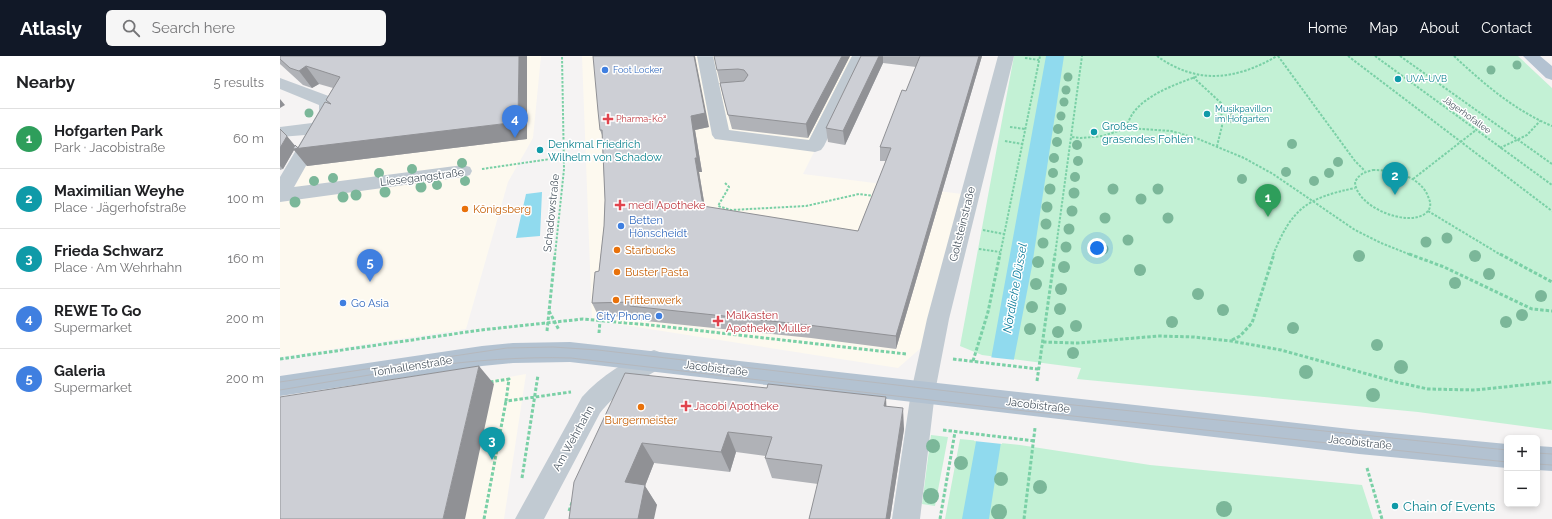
<!DOCTYPE html>
<html lang="en">
<head>
<meta charset="utf-8">
<style>
  :root { --surface:#fff; --page:#f6f6f6; --text:#202124; --muted:#757577; --line:#e0e0e0; --accent:#111827 }
  body { margin:0; font-family:Raleway,sans-serif; background:var(--page); color:var(--text) }
  .controls { position:absolute; right:12px; bottom:12px; display:grid; overflow:hidden; border-radius:6px; box-shadow:0 2px 6px #0003 }
  .controls button { width:36px; height:36px; display:grid; place-items:center; padding:0; border:0; border-bottom:1px solid var(--line); background:var(--surface); color:var(--text); font:20px sans-serif }
  .you { position:absolute; left:817px; top:192px; width:14px; height:14px; margin:-10px; border:3px solid #fff; border-radius:50%; background:#1a73e8; box-shadow:0 0 0 6px #1a73e833 }
  .badge { display:grid; place-items:center; width:26px; height:26px; border-radius:50%; background:var(--accent); color:#fff; font-size:13px; font-weight:700 }
  .pin { position:absolute; translate:-50% -33px; filter:drop-shadow(0 1px 2px #0008) }
  .pin::after { content:''; position:absolute; top:21px; width:14px; height:12px; background:inherit; clip-path:polygon(0 0,100% 0,50% 100%) }
  .list { margin:0; padding:0; list-style:none }
  h2 { display:flex; justify-content:space-between; align-items:center; height:52px; margin:0; padding:0 16px; font-size:17px }
  h2 small { font-size:13px; font-weight:400; color:var(--muted) }
  .list li { display:grid; grid-template-columns:26px 1fr auto; gap:12px; align-items:center; box-sizing:border-box; height:60px; padding:0 16px; border-top:1px solid var(--line) }
  .list b { display:block; font-size:15px; white-space:nowrap }
  .list p { margin:0; font-size:13px; white-space:nowrap; color:var(--muted) }
  .list em { font-size:13px; font-style:normal; color:var(--muted) }
  .icon { flex:none; width:22px; height:22px; fill:none; stroke:currentColor; stroke-width:2; stroke-linecap:round; stroke-linejoin:round }
  .map { position:relative; flex:none; width:1272px; height:463px; overflow:hidden }
  header { display:flex; align-items:center; gap:24px; box-sizing:border-box; height:56px; padding:0 20px; background:var(--accent); color:#fff }
  header strong { font-size:19px }
  nav { display:flex; gap:22px; margin-inline-start:auto; font-size:14px }
  .search { width:280px; height:36px; background:var(--page); display:flex; align-items:center; gap:10px; box-sizing:border-box; padding:0 14px; border-radius:6px; color:var(--muted); font-size:15px }
  main { display:flex }
  aside { flex:1; background:var(--surface) }
  .map>svg:first-child { display:block }
  .commercial { fill:#fdf9ef }
  .green { fill:#c3f1d5 }
  .water { fill:#90daee }
  .pier { fill:#f5f3f3 }
  .lines { fill:none; stroke-linecap:round; stroke-linejoin:round }
  .path-far1 { stroke:#7ad0a6; stroke-width:2; stroke-dasharray:2.5 1.5; stroke-linecap:butt }
  .path { stroke:#7ad0a6; stroke-width:3; stroke-dasharray:3.5 2; stroke-linecap:butt }
  .minor { fill:#c1cad2; fill-rule:evenodd }
  .major { fill:#b3c2d1; fill-rule:evenodd }
  .tram { stroke:#b5b8bd; stroke-width:1 }
  .tree { fill:#7bb799 }
  .wall { fill:#b0b2b7 }
  .shaded-wall { fill:#909195 }
  .building { fill:#cdcfd5; stroke:#909195 }
  .shop-dot { fill:#3f7fe0; stroke:#fff; stroke-width:1.5 }
  .culture-dot { fill:#0f9aa8; stroke:#fff; stroke-width:1.5 }
  .health-dot { fill:#e0444e; stroke:#fff; stroke-width:1.5 }
  .food-dot { fill:#e8710a; stroke:#fff; stroke-width:1.5 }
  .labels { text-anchor:middle; stroke-width:3; stroke-linejoin:round; paint-order:stroke }
  .far-shop-label { font-size:9px; fill:#366cbe; stroke:#fff; text-anchor:start }
  .far-culture-label { font-size:9px; fill:#0d838f; stroke:#fff; text-anchor:start }
  .far-street-label { font-size:9px; fill:#4a5661; stroke:#fff }
  .far-health-label { font-size:9px; fill:#be3a42; stroke:#fff; text-anchor:start }
  .culture-label { font-size:11px; fill:#0d838f; stroke:#fff; text-anchor:start }
  .street-label { font-size:11px; fill:#4a5661; stroke:#fff }
  .health-label { font-size:11px; fill:#be3a42; stroke:#fff; text-anchor:start }
  .food-label { font-size:11px; fill:#c56008; stroke:#fff; text-anchor:start }
  .shop-label { font-size:11px; fill:#366cbe; stroke:#fff; text-anchor:start }
  .water-label { font-size:12px; font-style:italic; fill:#0c7c9b; stroke:#fff }
  .near-culture-label { font-size:13px; fill:#0d838f; stroke:#fff; text-anchor:start }
</style>
</head>
<body>
<header>
<strong>Atlasly</strong>
<div class="search"><svg class="icon" aria-label="search" viewBox="0 0 24 24"><circle cx="10" cy="10" r="6"/><path d="M15 15l6 6"/></svg>Search here</div>
<nav><a>Home</a><a>Map</a><a>About</a><a>Contact</a></nav>
</header>
<main>
<aside>
<h2>Nearby<small>5 results</small></h2>
<ul class="list">
<li><span class="badge" style="background:#2e9e5b">1</span><div><b>Hofgarten Park</b><p>Park · Jacobistraße</p></div><em>60 m</em></li>
<li><span class="badge" style="background:#0f9aa8">2</span><div><b>Maximilian Weyhe</b><p>Place · Jägerhofstraße</p></div><em>100 m</em></li>
<li><span class="badge" style="background:#0f9aa8">3</span><div><b>Frieda Schwarz</b><p>Place · Am Wehrhahn</p></div><em>160 m</em></li>
<li><span class="badge" style="background:#3f7fe0">4</span><div><b>REWE To Go</b><p>Supermarket</p></div><em>200 m</em></li>
<li><span class="badge" style="background:#3f7fe0">5</span><div><b>Galeria</b><p>Supermarket</p></div><em>200 m</em></li>
</ul>
</aside>
<div class="map">
<svg width="1272" height="463" viewBox="0 0 1272 463">
  <rect width="100%" height="100%" fill="#f5f3f3"/>
  <path class="commercial" d="M 100,0 L 261,0 L 253,82 L 228,126 L 186,273 L 0,301 L 0,141 L 11,139 L 56,43 Z
    M 302,0 L 653,0 L 580,4 L 523,118 L 682,138 L 642,291 L 618,312 L 312,264 Z
    M 246,318 L 224,463 L 0,463 L 0,361 Z"/>
  <path class="green" d="M 734,0 L 1238,0 L 1272,32 L 1272,374 L 1138,356 L 797,323 L 801,312 L 702,299 L 680,290 Z
    M 651,379 L 668,381 L 655,450 L 642,448 Z
    M 680,383 L 740,389 L 870,409 L 1082,429 L 1093,463 L 665,463 Z"/>
  <path class="water" d="M 766,0 L 784,0 L 752,210 L 734,303 L 709,463 L 682,463 Z
    M 262,136 L 260,180 L 236,182 L 246,138 Z"/>
  <path class="pier" d="M 708,301 L 736,304 L 722,388 L 694,385 Z"/>
  <g class="lines">
    <path class="path-far1" d="M 877,0 C 917,29 956,24 997,0
      M 998,0 L 1075,105 L 1085,115
      M 1068,0 L 1272,155
      M 1095,0 L 1272,129
      M 1120,0 L 1272,108
      M 1174,0 C 1204,28 1234,54 1272,70
      M 745,2 L 759,4
      M 913,21 L 941,47 L 942,70 L 937,90
      M 730,71 L 745,73
      M 847,72 C 851,43 894,29 918,20
      M 792,81 L 801,82 L 823,80 L 847,72 L 891,75 L 916,82 L 964,102 L 993,118 L 1075,174 L 1101,187 L 1131,199
      M 725,85 L 742,88
      M 1220,92 L 1247,79 L 1260,65
      M 202,113 L 284,101
      M 1093,114 C 1113,114 1142,120 1149,143 C 1151,147 1151,153 1146,157 C 1128,172 1076,151 1075,126 C 1079,118 1085,116 1093,114 Z
      M 1133,123 L 1196,74
      M 445,127 L 449,131 L 438,150 L 451,154 L 526,150 L 579,138 L 595,140
      M 1148,155 L 1221,199
      M 703,174 L 724,178
      M 699,193 L 720,196
      M 275,199 L 284,113 L 282,0
      M 720,199 L 760,0
      M 775,199 L 802,0
      M 993,199 C 1012,152 1027,142 1075,132"/>
    <path class="path" d="M 1129,198 L 1164,211 L 1252,253 L 1272,255
      M 1220,198 L 1272,226
      M 269,255 L 279,274
      M 267,275 L 275,198
      M 319,277 L 320,265
      M 952,284 L 960,280 L 972,267 L 994,198
      M 763,286 L 798,287 L 878,280 L 914,281 L 951,285 L 1001,294 L 1116,326 L 1148,333 L 1195,334 L 1272,326
      M 0,303 L 201,274 L 303,263 L 370,269 L 626,298
      M 673,303 L 758,313
      M 693,305 L 708,256 L 720,198
      M 757,325 L 775,198
      M 210,326 L 229,323 L 226,345 L 291,336
      M 663,374 L 755,385
      M 1087,412 L 1102,463
      M 242,422 L 258,319
      M 289,455 L 293,444
      M 204,463 L 226,345
      M 660,463 L 675,376
      M 744,463 L 755,372"/>
    <path class="minor" d="M 417,0 L 433,0 L 449,74 L 529,84 L 572,0 L 588,0 L 544,90 L 541,94 L 535,96 L 435,83 L 432,79 Z
      M 718,0 L 734,0 L 669,263 L 655,336 L 640,463 L 612,463 L 631,336 L 647,263 Z
      M 0,22 L 54,42 L 57,46 L 57,55 L 14,131 L 183,109 L 190,111 L 192,115 L 190,119 L 183,121 L 0,146 L 0,121 L 25,79 L 0,81 L 0,71 L 32,67 L 39,55 L 39,49 L 0,33 Z
      M 374,294 L 382,297 L 386,304 C 379,317 360,322 348,331 C 337,338 328,347 320,357 L 264,463 L 235,463 L 302,341 C 321,320 347,303 374,294 Z"/>
    <path class="major" d="M 1243,0 L 1260,0 L 1272,10 L 1272,24 L 1266,22 Z
      M 290,286 L 1079,374 L 1227,388 L 1227,412 L 1079,398 L 290,306 L 233,307 L 202,310 L 0,340 L 0,320 L 202,290 L 233,287 Z
      M 1257,390 L 1272,391 L 1272,415 L 1257,414 Z"/>
    <path class="tram" d="M 0,326 L 227,292 L 273,291 L 318,294 L 736,343 L 1227,394
      M 0,334 C 96,318 193,299 291,302 L 736,354 L 1227,406
      M 1257,397 L 1272,398
      M 1257,408 L 1272,409"/>
  </g>
  <g class="tree">
    <circle cx="1237" cy="9" r="4.5"/>
    <circle cx="1211" cy="14" r="4.5"/>
    <circle cx="788" cy="21" r="4.5"/>
    <circle cx="786" cy="34" r="4.5"/>
    <circle cx="784" cy="46" r="4.5"/>
    <circle cx="29" cy="57" r="4.5"/>
    <circle cx="781" cy="60" r="4.5"/>
    <circle cx="951" cy="62" r="5"/>
    <circle cx="778" cy="73" r="5"/>
    <circle cx="777" cy="86" r="5"/>
    <circle cx="1012" cy="88" r="5"/>
    <circle cx="797" cy="89" r="5"/>
    <circle cx="774" cy="102" r="5"/>
    <circle cx="798" cy="105" r="5"/>
    <circle cx="1058" cy="106" r="5"/>
    <circle cx="182" cy="107" r="5"/>
    <circle cx="132" cy="113" r="5"/>
    <circle cx="1006" cy="116" r="5"/>
    <circle cx="99" cy="117" r="5"/>
    <circle cx="773" cy="117" r="5"/>
    <circle cx="1049" cy="117" r="5"/>
    <circle cx="795" cy="121" r="5"/>
    <circle cx="53" cy="122" r="5"/>
    <circle cx="962" cy="123" r="5"/>
    <circle cx="34" cy="125" r="5"/>
    <circle cx="185" cy="125" r="5"/>
    <circle cx="1034" cy="125" r="5"/>
    <circle cx="157" cy="129" r="5"/>
    <circle cx="141" cy="131" r="5.5"/>
    <circle cx="770" cy="133" r="5.5"/>
    <circle cx="833" cy="133" r="5.5"/>
    <circle cx="878" cy="133" r="5.5"/>
    <circle cx="105" cy="136" r="5.5"/>
    <circle cx="794" cy="137" r="5.5"/>
    <circle cx="76" cy="139" r="5.5"/>
    <circle cx="63" cy="141" r="5.5"/>
    <circle cx="861" cy="143" r="5.5"/>
    <circle cx="15" cy="146" r="5.5"/>
    <circle cx="767" cy="151" r="5.5"/>
    <circle cx="792" cy="155" r="5.5"/>
    <circle cx="825" cy="162" r="5.5"/>
    <circle cx="888" cy="162" r="5.5"/>
    <circle cx="766" cy="168" r="5.5"/>
    <circle cx="789" cy="173" r="5.5"/>
    <circle cx="1167" cy="182" r="5.5"/>
    <circle cx="848" cy="184" r="5.5"/>
    <circle cx="1146" cy="186" r="5.5"/>
    <circle cx="763" cy="187" r="5.5"/>
    <circle cx="786" cy="191" r="5.5"/>
    <circle cx="823" cy="193" r="5.5"/>
    <circle cx="1079" cy="200" r="6"/>
    <circle cx="1195" cy="200" r="6"/>
    <circle cx="758" cy="206" r="6"/>
    <circle cx="784" cy="211" r="6"/>
    <circle cx="860" cy="214" r="6"/>
    <circle cx="1209" cy="218" r="6"/>
    <circle cx="1175" cy="227" r="6"/>
    <circle cx="756" cy="228" r="6"/>
    <circle cx="781" cy="233" r="6"/>
    <circle cx="918" cy="238" r="6"/>
    <circle cx="1261" cy="240" r="6"/>
    <circle cx="752" cy="251" r="6"/>
    <circle cx="780" cy="253" r="6"/>
    <circle cx="943" cy="254" r="6"/>
    <circle cx="1242" cy="259" r="6"/>
    <circle cx="892" cy="266" r="6"/>
    <circle cx="1226" cy="266" r="6"/>
    <circle cx="796" cy="270" r="6"/>
    <circle cx="1013" cy="272" r="6"/>
    <circle cx="750" cy="273" r="6"/>
    <circle cx="778" cy="276" r="6"/>
    <circle cx="1097" cy="289" r="6"/>
    <circle cx="793" cy="297" r="6"/>
    <circle cx="1121" cy="311" r="7"/>
    <circle cx="1026" cy="316" r="7"/>
    <circle cx="1093" cy="339" r="7"/>
    <circle cx="653" cy="390" r="7"/>
    <circle cx="681" cy="407" r="7"/>
    <circle cx="721" cy="423" r="7"/>
    <circle cx="760" cy="431" r="7"/>
    <circle cx="651" cy="440" r="8"/>
    <circle cx="944" cy="453" r="8"/>
    <circle cx="719" cy="456" r="8"/>
  </g>
  <path class="wall" d="M 0,0 L 247,83 L 27,110 L 14,94 L 3,113 L 0,114 L 0,73 L 15,90 L 18,92 L 49,48 L 46,44 L 53,32 L 39,28 L 32,32 L 23,29 L 0,8 Z
    M 570,0 L 528,82 L 452,73 L 443,40 L 437,14 Z
    M 581,0 L 702,0 L 616,293 L 531,282 L 356,264 L 355,260 L 319,261 L 312,247 L 319,215 L 324,170 L 325,144 L 322,79 L 320,74 L 429,71 L 415,74 L 422,116 L 419,116 L 425,151 L 578,175 L 606,105 L 600,105 L 600,91 L 626,35 L 636,11 L 603,7 L 565,89 L 548,86 L 546,72 Z
    M 345,317 L 606,350 L 624,373 L 610,463 L 529,463 L 538,428 L 492,422 L 485,402 L 486,400 L 456,396 L 450,416 L 374,407 L 365,430 L 377,449 L 289,463 Z"/>
  <path class="shaded-wall" d="M 239,0 L 247,0 L 247,83 L 27,110 L 14,94 L 3,113 L 0,110 L 0,92 L 7,80 L 16,91 L 238,66 Z
    M 414,0 L 415,0 L 429,71 L 415,74 L 422,116 L 419,116 L 427,164 L 423,150 L 415,102 L 411,60 Z
    M 562,0 L 570,0 L 528,82 L 526,68 Z
    M 599,0 L 603,0 L 603,7 L 565,89 L 563,75 Z
    M 699,0 L 702,0 L 616,293 L 616,280 Z
    M 26,10 L 39,28 L 32,32 L 19,15 Z
    M 0,43 L 5,49 L 0,52 Z
    M 199,310 L 214,328 L 185,463 L 163,463 Z
    M 606,341 L 607,363 L 604,350 Z
    M 623,352 L 624,373 L 610,463 L 606,463 Z
    M 448,376 L 456,396 L 450,416 L 441,396 Z
    M 362,387 L 374,407 L 365,430 L 377,449 L 374,463 L 358,463 L 345,426 Z"/>
  <path class="building" d="M 0,0 L 239,0 L 238,66 L 13,93 L 15,89 L 18,92 L 45,46 L 51,48 L 46,44 L 60,21 L 26,10 L 19,15 L 10,12 L 0,3 Z
    M 313,0 L 414,0 L 425,57 L 411,60 L 417,102 L 415,102 L 423,150 L 578,175 L 611,92 L 600,91 L 622,34 L 626,35 L 640,0 L 699,0 L 616,280 L 528,269 L 350,250 L 352,246 L 312,247 L 315,216 L 319,215 L 324,170 L 325,144 L 322,74 L 320,74 L 318,55 Z
    M 434,0 L 562,0 L 526,68 L 448,59 L 440,27 L 464,25 L 468,19 L 464,14 L 458,13 L 437,14 Z
    M 581,0 L 599,0 L 563,75 L 546,72 Z
    M 0,73 L 7,80 L 0,92 Z
    M 199,310 L 163,463 L 0,463 L 0,341 Z
    M 345,317 L 487,332 L 488,328 L 606,341 L 604,350 L 623,352 L 606,463 L 529,463 L 542,409 L 485,402 L 492,381 L 448,376 L 441,396 L 362,387 L 345,426 L 365,429 L 358,463 L 289,463 L 294,426 Z"/>
  <g class="shop-dot">
    <circle cx="325" cy="14" r="4"/>
    <circle cx="341" cy="170" r="4"/>
    <circle cx="63" cy="247" r="4"/>
    <circle cx="379" cy="260" r="4"/>
  </g>
  <g class="culture-dot">
    <circle cx="1118" cy="23" r="4"/>
    <circle cx="927" cy="58" r="4"/>
    <circle cx="814" cy="76" r="4"/>
    <circle cx="260" cy="94" r="4"/>
    <circle cx="1115" cy="450" r="4"/>
  </g>
  <g class="health-dot">
    <path d="M326 57h4v4h4v4h-4v4h-4v-4h-4v-4h4z"/>
    <path d="M338 143h4v4h4v4h-4v4h-4v-4h-4v-4h4z"/>
    <path d="M436 259h4v4h4v4h-4v4h-4v-4h-4v-4h4z"/>
    <path d="M404 344h4v4h4v4h-4v4h-4v-4h-4v-4h4z"/>
  </g>
  <g class="food-dot">
    <circle cx="185" cy="153" r="4"/>
    <circle cx="337" cy="194" r="4"/>
    <circle cx="337" cy="216" r="4"/>
    <circle cx="336" cy="244" r="4"/>
    <circle cx="361" cy="351" r="4"/>
  </g>
  <g class="labels">
    <g class="far-shop-label">
      <text x="333" y="17">Foot Locker</text>
    </g>
    <g class="far-culture-label">
      <text x="1126" y="26">UVA-UVB</text>
      <text x="935" y="56">Musikpavillon<tspan x="935" dy="10">im Hofgarten</tspan></text>
    </g>
    <g class="far-street-label">
      <text transform="translate(1187 59) rotate(36)" y="3">Jägerhofallee</text>
    </g>
    <g class="far-health-label">
      <text x="336" y="66">Pharma-Ko³</text>
    </g>
    <g class="culture-label">
      <text x="822" y="74">Großes<tspan x="822" dy="13">grasendes Fohlen</tspan></text>
      <text x="268" y="92">Denkmal Friedrich<tspan x="268" dy="13">Wilhelm von Schadow</tspan></text>
    </g>
    <g class="street-label">
      <text transform="translate(142 121) rotate(-7)" y="4">Liesegangstraße</text>
      <text transform="translate(271 157) rotate(-84)" y="4">Schadowstraße</text>
      <text transform="translate(682 168) rotate(-76)" y="4">Goltsteinstraße</text>
      <text transform="translate(132 310) rotate(-9)" y="4">Tonhallenstraße</text>
      <text transform="translate(436 312) rotate(7)" y="4">Jacobistraße</text>
      <text transform="translate(758 349) rotate(7)" y="4">Jacobistraße</text>
      <text transform="translate(293 382) rotate(-61)" y="4">Am Wehrhahn</text>
      <text transform="translate(1080 386) rotate(6)" y="4">Jacobistraße</text>
    </g>
    <g class="health-label">
      <text x="348" y="153">medi Apotheke</text>
      <text x="446" y="263">Malkasten<tspan x="446" dy="13">Apotheke Müller</tspan></text>
      <text x="414" y="354">Jacobi Apotheke</text>
    </g>
    <g class="food-label">
      <text x="193" y="157">Königsberg</text>
      <text x="345" y="198">Starbucks</text>
      <text x="345" y="220">Buster Pasta</text>
      <text x="344" y="248">Frittenwerk</text>
      <text x="361" y="368" text-anchor="middle">Burgermeister</text>
    </g>
    <g class="shop-label">
      <text x="349" y="168">Betten<tspan x="349" dy="13">Hönscheidt</tspan></text>
      <text x="71" y="251">Go Asia</text>
      <text x="371" y="264" text-anchor="end">City Phone</text>
    </g>
    <g class="water-label">
      <text transform="translate(735 232) rotate(-80)" y="4">Nördliche Düssel</text>
    </g>
    <g class="near-culture-label">
      <text x="1123" y="455">Chain of Events</text>
    </g>
  </g>
</svg>
<div class="controls">
<button>+</button>
<button>−</button>
</div>
<div class="you"></div>
<div class="pin badge" style="left:988px;top:161px;background:#2e9e5b">1</div>
<div class="pin badge" style="left:1115px;top:139px;background:#0f9aa8">2</div>
<div class="pin badge" style="left:212px;top:404px;background:#0f9aa8">3</div>
<div class="pin badge" style="left:235px;top:82px;background:#3f7fe0">4</div>
<div class="pin badge" style="left:90px;top:226px;background:#3f7fe0">5</div>
</div>
</main>
</body>
</html>
